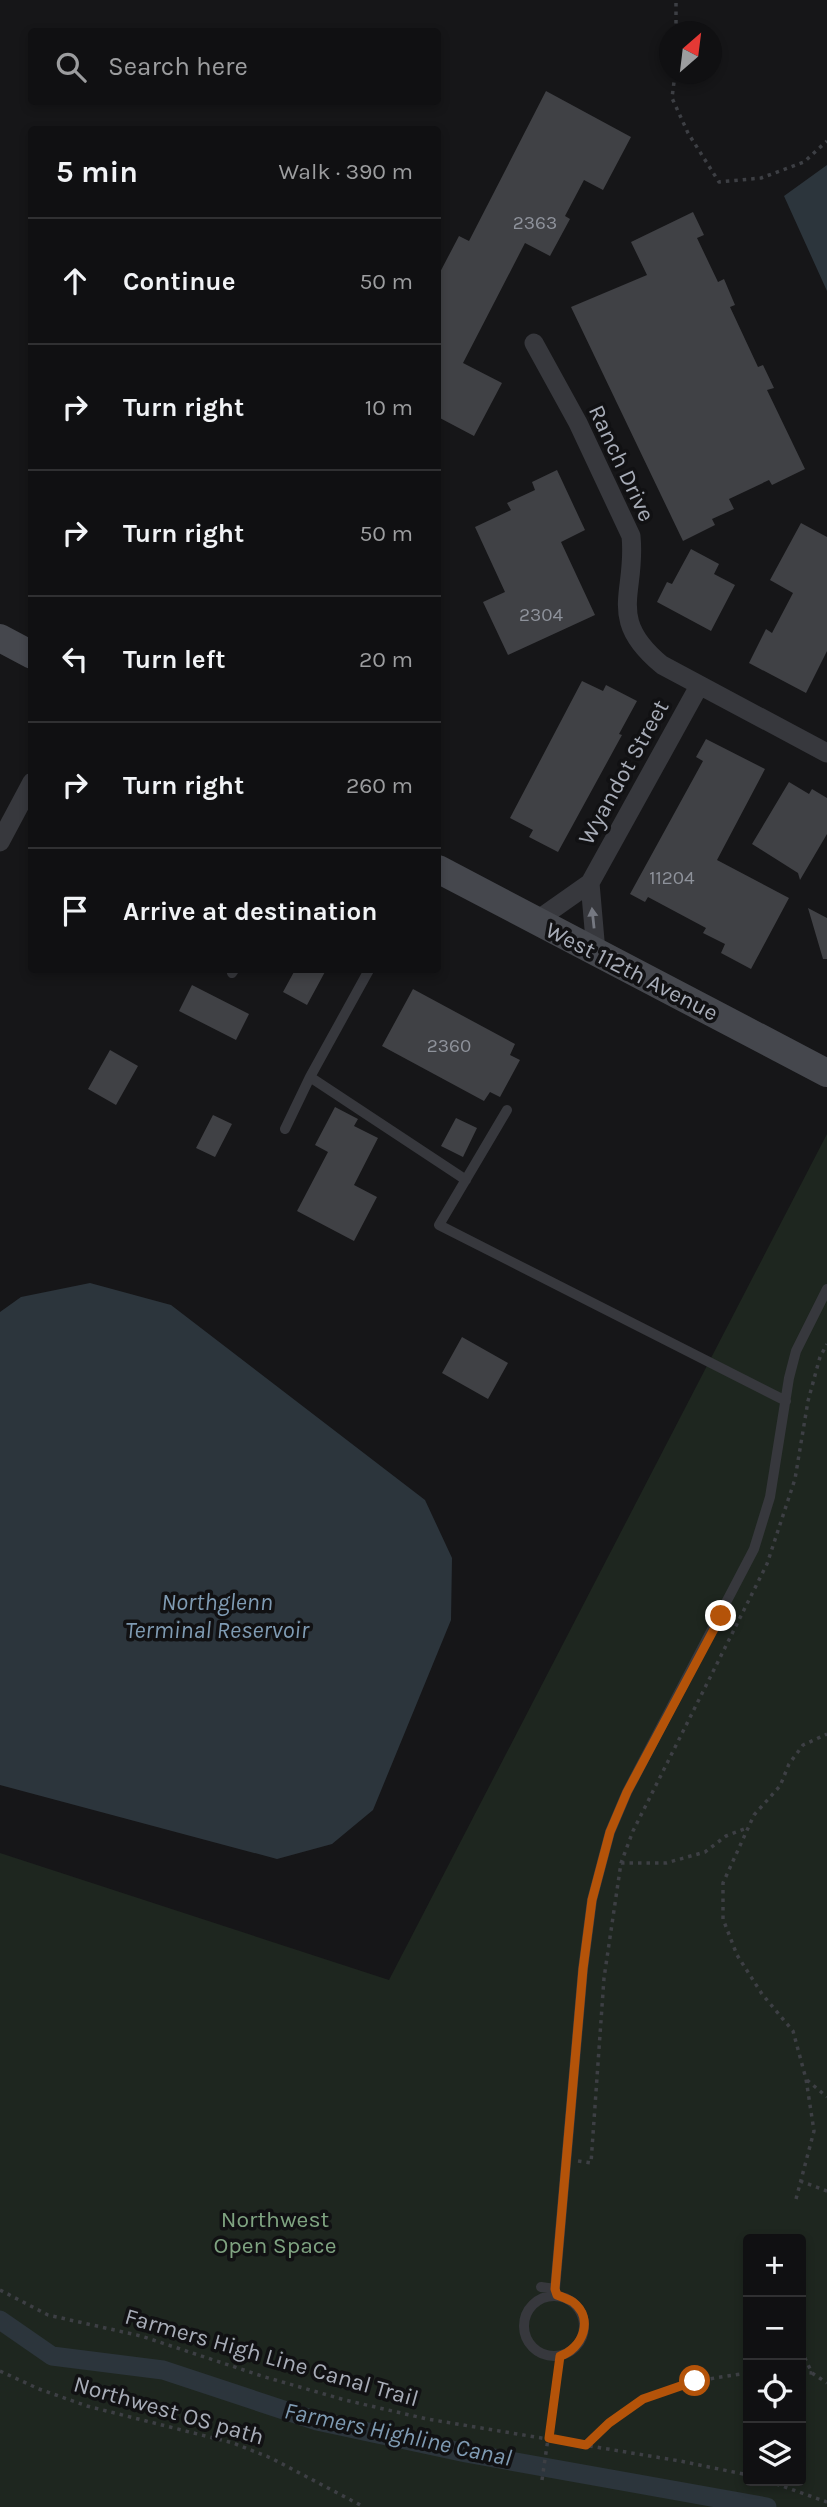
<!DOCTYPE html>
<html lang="en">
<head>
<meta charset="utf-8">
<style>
  :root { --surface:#101012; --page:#1e1e20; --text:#f1f3f6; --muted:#9c9d9f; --line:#303032 }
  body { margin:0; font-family:Karla,sans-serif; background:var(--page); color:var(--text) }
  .controls { position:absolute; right:21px; bottom:21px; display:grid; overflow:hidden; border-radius:7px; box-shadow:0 4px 10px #0003 }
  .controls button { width:63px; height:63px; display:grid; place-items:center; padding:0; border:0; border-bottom:2px solid var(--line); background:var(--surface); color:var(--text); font:35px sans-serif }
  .compass { position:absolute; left:659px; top:21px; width:63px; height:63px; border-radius:50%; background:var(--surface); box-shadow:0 4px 10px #0003; rotate:28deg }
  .stop { position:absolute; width:21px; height:21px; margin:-16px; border:5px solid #b45309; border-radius:50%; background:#fff }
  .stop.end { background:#b45309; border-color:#fff; box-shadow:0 2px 7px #0008 }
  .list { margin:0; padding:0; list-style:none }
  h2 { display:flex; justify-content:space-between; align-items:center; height:91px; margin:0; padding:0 28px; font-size:30px }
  h2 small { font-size:23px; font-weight:400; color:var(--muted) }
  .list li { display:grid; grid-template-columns:46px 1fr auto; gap:21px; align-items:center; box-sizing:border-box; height:126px; padding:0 28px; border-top:2px solid var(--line) }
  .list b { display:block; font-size:26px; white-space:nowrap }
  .list em { font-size:23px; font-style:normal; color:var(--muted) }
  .icon { flex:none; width:38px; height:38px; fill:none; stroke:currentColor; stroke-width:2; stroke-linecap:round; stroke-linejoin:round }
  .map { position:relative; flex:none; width:827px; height:2507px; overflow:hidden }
  .search { position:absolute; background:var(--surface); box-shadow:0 4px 10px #0003; left:28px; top:28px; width:413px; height:77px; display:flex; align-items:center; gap:18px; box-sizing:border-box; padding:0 24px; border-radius:7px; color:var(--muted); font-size:26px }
  .panel { position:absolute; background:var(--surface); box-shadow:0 4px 10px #0003; left:28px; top:126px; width:413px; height:847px; border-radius:7px }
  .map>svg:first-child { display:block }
  .green { fill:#1e261f; fill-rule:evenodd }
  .water { fill:#2c353c }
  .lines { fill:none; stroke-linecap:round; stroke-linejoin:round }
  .canal { stroke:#2c353c; stroke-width:19 }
  .building { fill:#404145 }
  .path { stroke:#3d3f44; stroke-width:3.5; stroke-dasharray:3.5 5; stroke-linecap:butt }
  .service { stroke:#37383d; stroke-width:10 }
  .minor { stroke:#37383d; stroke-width:19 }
  .secondary { stroke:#45474d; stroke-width:28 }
  .oneway { fill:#757881 }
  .route { stroke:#b45309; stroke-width:9 }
  .labels { text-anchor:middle; stroke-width:7; stroke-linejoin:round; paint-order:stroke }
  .number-label { font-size:19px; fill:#8e929b }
  .street-label { font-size:23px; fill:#a8adb8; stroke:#111113 }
  .park-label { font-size:23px; fill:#7fa381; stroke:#111113 }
  .water-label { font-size:24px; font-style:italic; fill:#7f9bb3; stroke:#111113 }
</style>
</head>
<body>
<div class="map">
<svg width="827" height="2507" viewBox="0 0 827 2507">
  <rect width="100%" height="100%" fill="#161618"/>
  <path class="green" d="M 827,1134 L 827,2507 L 0,2507 L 0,1853 L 389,1980 ZM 748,2239 L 801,2239 L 801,2481 L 748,2481 Z"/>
  <path class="water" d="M 827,165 L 827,291 L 784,196 Z
    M 90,1283 L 171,1305 L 425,1500 L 452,1558 L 451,1620 L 373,1810 L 332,1844 L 277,1859 L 0,1785 L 0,1312 L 21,1297 Z"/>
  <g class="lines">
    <path class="canal" d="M 0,2320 L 52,2356 L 163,2370 L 317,2421 L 466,2453 L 767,2507"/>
  </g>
  <path class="building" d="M 546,91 L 631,137 L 603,190 L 584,180 L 565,216 L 570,219 L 550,256 L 525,243 L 463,363 L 502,383 L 474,436 L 438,417 L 438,276 L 459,236 L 469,241 Z
    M 693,212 L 704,235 L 697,238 L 718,282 L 724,279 L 735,305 L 730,307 L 758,367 L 763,365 L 774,388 L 767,390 L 805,469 L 772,485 L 769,480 L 729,499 L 734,509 L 712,519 L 715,525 L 683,541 L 571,307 L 647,275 L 631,242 Z
    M 557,470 L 585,530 L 561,542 L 595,615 L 508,655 L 483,602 L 505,592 L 475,527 L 511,510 L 507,503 L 535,490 L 532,482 Z
    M 801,523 L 827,537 L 827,651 L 806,693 L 749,663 L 766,629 L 772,633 L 793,593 L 770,580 Z
    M 691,549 L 719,564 L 714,574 L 735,585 L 711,631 L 657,602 L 667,582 L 672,584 Z
    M 582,681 L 603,691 L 606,685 L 637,701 L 619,734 L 622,735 L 558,852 L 529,837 L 533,830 L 510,818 Z
    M 706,739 L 765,769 L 717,860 L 789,898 L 751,969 L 721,953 L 725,944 L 703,933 L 706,928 L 648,897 L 645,902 L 630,894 L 703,761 L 696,757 Z
    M 789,782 L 809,794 L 812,789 L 827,798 L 827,834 L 800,880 L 798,873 L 752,844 Z
    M 808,908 L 827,918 L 827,959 L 823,959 Z
    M 295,970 L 326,970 L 307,1005 L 283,992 Z
    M 192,985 L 249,1014 L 236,1040 L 179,1011 Z
    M 413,989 L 515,1044 L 510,1055 L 520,1060 L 500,1097 L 490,1092 L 484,1101 L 382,1046 Z
    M 110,1050 L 138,1066 L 116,1105 L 88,1089 Z
    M 335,1107 L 358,1119 L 354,1126 L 378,1138 L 354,1185 L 377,1197 L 354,1241 L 297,1211 L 328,1152 L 315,1145 Z
    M 213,1115 L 232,1124 L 215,1157 L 196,1148 Z
    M 456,1118 L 477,1128 L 463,1157 L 441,1146 Z
    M 462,1337 L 508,1363 L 488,1399 L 442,1373 Z"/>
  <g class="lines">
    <path class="path" d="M 676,32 L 676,0
      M 675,74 L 672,98 L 688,133 L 719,182 L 761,178 L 804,162 L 827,141
      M 621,1863 L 666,1863 L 705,1852 L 726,1836 L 747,1828
      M 807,2080 L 827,2097
      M 578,2161 L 591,2163 L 604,1978 L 621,1863 L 633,1831 L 767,1564 L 795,1479 L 808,1401 L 820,1357 L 827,1344
      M 800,2181 L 827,2191
      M 796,2199 L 814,2131 L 806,2079 L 793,2031 L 762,1994 L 737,1955 L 723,1919 L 723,1883 L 754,1815 L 780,1786 L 789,1764 L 803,1745 L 827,1734
      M 0,2290 L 48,2315 L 141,2336 L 265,2377 L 345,2400 L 427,2419 L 680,2461 L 748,2475
      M 801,2350 L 812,2373 L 827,2383
      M 0,2371 L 39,2389 L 87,2406 L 233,2443 L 271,2458 L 364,2507
      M 801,2372 L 812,2373
      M 586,2445 C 603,2428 621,2411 642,2399 C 671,2383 715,2378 748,2373
      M 542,2480 L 560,2356
      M 768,2481 L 827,2502"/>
    <path class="service" d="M 232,973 L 234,970
      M 310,1077 L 369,970
      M 507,1110 L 439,1225 L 786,1401
      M 285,1129 L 310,1077 L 466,1180
      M 541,2287 L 555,2289 L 583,1969 L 592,1900 L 610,1832 L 627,1792 L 754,1549 L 770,1497 L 789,1378 L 796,1351 L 827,1289
      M524 2326a30 30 0 1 1 60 0a30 30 0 1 1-60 0Z"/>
    <path class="minor" d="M 534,343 L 578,423 L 631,536 C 637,593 605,618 662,665 L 827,753
      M 0,842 L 32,782
      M 590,883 L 596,952
      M 536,921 L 590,883 L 699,686"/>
    <path class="secondary" d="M 0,638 L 32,655
      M 438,869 L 827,1073"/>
  </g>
  <defs><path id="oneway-solid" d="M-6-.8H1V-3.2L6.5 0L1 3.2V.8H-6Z" transform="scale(1.75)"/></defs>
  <use class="oneway" href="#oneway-solid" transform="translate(593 918) rotate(-96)"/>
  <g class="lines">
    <path class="route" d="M 695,2381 L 643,2399 L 609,2423 L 586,2445 L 549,2438 L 560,2356 C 582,2349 595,2319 573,2302 C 568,2299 562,2297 557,2295 L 555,2289 L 583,1969 L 592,1900 L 610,1832 L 627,1792 L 721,1616"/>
  </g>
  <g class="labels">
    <g class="number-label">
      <text x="535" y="229">2363</text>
      <text x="541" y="621">2304</text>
      <text x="672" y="884">11204</text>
      <text x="449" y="1052">2360</text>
    </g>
    <g class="street-label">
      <text transform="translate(622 463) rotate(65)" y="8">Ranch Drive</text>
      <text transform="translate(623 772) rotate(-61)" y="8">Wyandot Street</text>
      <text transform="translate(632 971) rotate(27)" y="8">West 112th Avenue</text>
      <text transform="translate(272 2357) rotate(16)" y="8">Farmers High Line Canal Trail</text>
      <text transform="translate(169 2410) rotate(16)" y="8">Northwest OS path</text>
    </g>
    <g class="park-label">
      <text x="275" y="2227">Northwest<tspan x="275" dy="26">Open Space</tspan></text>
    </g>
    <g class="water-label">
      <text x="217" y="1610">Northglenn<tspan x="217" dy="28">Terminal Reservoir</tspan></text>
      <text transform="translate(398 2434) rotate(12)" y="8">Farmers Highline Canal</text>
    </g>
  </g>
</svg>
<div class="controls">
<button>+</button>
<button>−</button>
<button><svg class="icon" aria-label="locate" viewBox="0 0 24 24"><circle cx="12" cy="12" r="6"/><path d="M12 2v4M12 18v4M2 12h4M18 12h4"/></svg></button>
<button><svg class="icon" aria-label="layers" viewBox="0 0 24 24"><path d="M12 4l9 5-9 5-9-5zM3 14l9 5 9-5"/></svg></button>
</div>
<svg class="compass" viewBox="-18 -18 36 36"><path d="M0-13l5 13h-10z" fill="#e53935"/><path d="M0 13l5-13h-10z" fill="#9c9d9f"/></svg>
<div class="stop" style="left:695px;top:2381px"></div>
<div class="stop end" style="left:721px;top:1616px"></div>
<div class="search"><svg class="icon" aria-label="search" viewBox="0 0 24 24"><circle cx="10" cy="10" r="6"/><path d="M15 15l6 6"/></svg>Search here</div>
<section class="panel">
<h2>5 min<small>Walk · 390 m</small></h2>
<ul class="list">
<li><svg class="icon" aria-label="ahead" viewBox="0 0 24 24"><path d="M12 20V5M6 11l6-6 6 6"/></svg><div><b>Continue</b></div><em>50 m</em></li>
<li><svg class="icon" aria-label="right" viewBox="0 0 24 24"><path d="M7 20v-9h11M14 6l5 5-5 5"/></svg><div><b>Turn right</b></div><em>10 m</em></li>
<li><svg class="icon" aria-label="right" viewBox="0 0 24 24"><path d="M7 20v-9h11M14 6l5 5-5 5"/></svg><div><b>Turn right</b></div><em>50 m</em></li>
<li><svg class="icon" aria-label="left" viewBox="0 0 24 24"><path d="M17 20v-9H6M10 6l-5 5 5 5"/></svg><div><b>Turn left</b></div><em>20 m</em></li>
<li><svg class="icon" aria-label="right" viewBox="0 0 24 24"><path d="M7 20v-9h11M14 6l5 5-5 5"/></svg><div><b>Turn right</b></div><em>260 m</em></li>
<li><svg class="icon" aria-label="arrive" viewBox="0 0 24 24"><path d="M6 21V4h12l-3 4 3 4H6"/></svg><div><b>Arrive at destination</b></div></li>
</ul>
</section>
</div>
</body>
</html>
